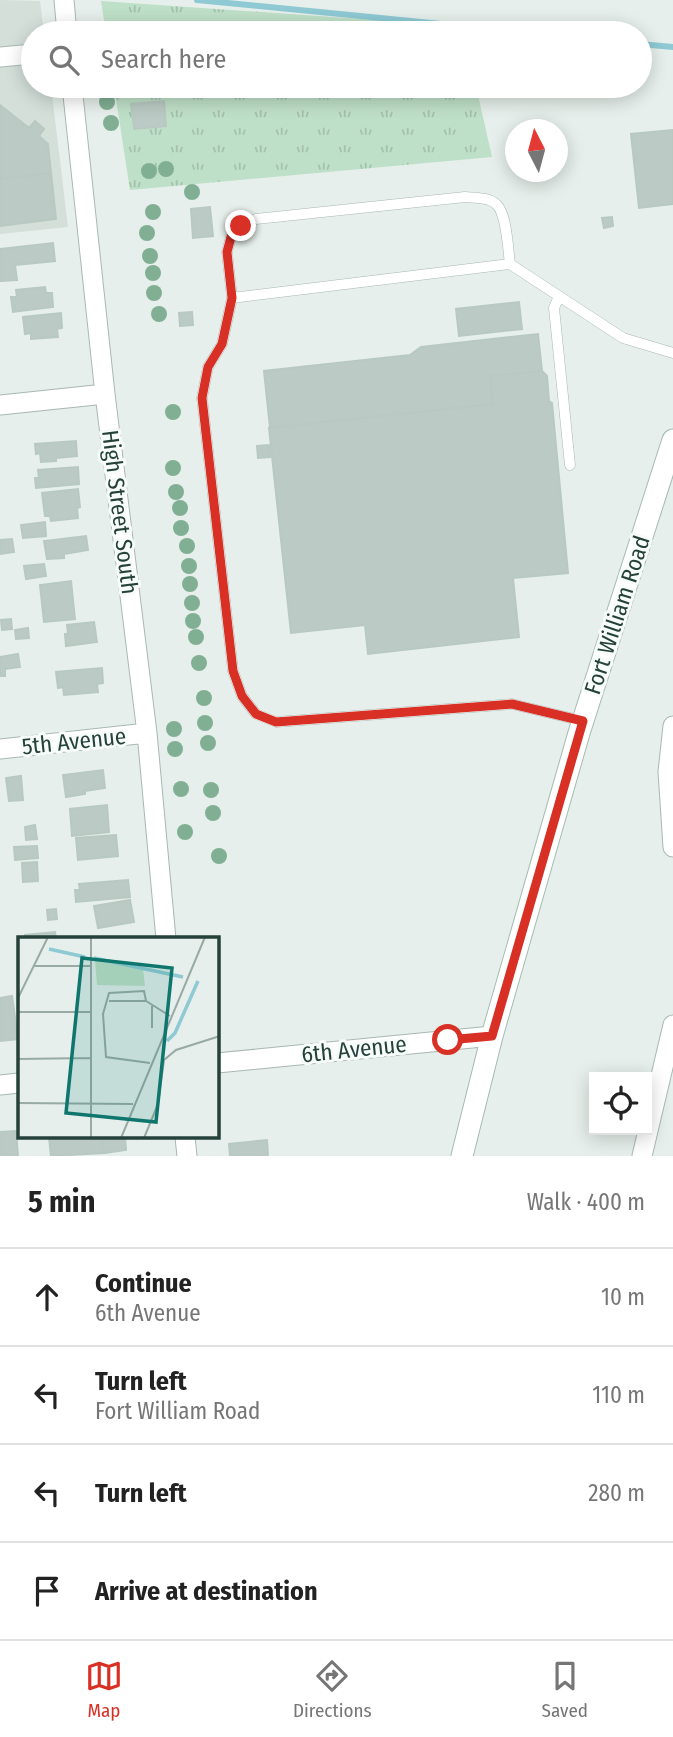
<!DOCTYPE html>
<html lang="en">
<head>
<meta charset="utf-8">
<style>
  :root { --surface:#fff; --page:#f6f6f6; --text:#222; --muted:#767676; --line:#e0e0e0; --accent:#d93025 }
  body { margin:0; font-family:"Fira Sans Condensed",sans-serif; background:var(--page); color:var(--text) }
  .controls { position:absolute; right:21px; bottom:21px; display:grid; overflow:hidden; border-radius:0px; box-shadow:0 4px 18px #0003 }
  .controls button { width:63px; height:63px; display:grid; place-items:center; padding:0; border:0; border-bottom:2px solid var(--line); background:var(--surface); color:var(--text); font:35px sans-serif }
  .compass { position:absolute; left:505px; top:119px; width:63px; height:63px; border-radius:50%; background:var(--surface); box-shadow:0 4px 18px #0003; rotate:354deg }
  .stop { position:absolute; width:21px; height:21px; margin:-16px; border:5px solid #d93025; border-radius:50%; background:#fff }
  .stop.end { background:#d93025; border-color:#fff; box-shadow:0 2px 7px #0008 }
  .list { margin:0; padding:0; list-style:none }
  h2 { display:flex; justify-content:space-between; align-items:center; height:91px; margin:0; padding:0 28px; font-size:30px }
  h2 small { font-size:23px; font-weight:400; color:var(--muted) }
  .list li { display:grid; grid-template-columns:46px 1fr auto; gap:21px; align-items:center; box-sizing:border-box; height:98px; padding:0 28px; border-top:2px solid var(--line) }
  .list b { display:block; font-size:26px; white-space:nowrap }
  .list p { margin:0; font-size:23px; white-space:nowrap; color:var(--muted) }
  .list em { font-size:23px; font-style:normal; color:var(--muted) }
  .icon { flex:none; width:38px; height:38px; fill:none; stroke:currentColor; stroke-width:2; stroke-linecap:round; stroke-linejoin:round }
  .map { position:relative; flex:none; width:673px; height:1156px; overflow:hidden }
  .search { position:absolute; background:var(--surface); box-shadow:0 4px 18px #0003; left:21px; right:21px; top:21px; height:77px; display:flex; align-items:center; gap:18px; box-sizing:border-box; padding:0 24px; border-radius:38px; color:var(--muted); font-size:26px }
  .sheet { height:483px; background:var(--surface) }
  nav { display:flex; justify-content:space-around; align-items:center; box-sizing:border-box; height:98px; border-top:2px solid var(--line); background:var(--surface); font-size:19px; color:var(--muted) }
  nav a { display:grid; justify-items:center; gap:4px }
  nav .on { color:var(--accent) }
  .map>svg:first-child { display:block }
  .built { fill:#d4dfda }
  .park { fill:url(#park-tufts) }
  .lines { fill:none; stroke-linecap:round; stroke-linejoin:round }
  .stream { stroke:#8ec9d4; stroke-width:6 }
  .building { fill:#bbcac4; stroke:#b8c9c2; stroke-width:2 }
  .lane-casing { stroke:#a8b8b2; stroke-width:11 }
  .street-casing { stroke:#a8b8b2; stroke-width:21 }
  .secondary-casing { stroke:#a4bbb3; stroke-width:23 }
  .lane { stroke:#fff; stroke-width:10 }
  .street { stroke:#fff; stroke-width:19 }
  .secondary { stroke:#fff; stroke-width:21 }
  .tree { fill:#80af93 }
  .route { stroke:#d93025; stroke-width:9 }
  .labels { text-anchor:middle; stroke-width:6; stroke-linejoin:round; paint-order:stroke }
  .street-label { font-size:23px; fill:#24423a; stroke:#f7fbf9 }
  .inset-river { fill:none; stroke:#8ec9d4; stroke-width:3.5 }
  .inset-road { fill:none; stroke:#98aaa4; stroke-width:2 }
  .view { fill:#0f766e; fill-opacity:0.15; stroke:#0f766e; stroke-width:3.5 }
  .inset-edge { fill:none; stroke:#24423a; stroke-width:3.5 }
</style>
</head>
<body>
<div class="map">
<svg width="673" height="1156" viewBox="0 0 673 1156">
  <defs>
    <pattern id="park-tufts" width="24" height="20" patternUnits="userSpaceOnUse" patternTransform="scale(1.75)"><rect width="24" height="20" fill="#bfe0c8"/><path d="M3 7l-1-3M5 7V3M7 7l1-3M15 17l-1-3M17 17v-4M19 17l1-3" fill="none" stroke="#a4c1ad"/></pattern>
  </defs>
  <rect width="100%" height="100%" fill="#e6efeb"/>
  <path class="built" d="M 0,0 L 40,1 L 44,33 L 33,33 L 33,86 L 51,86 L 68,227 L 0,234 Z"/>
  <path class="park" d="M 101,1 L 462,26 L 464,33 L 106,33 Z
    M 114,86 L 476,86 L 492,157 L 130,190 Z"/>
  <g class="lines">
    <path class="stream" d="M 197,0 L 534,33
      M 640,44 L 673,47"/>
  </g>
  <path class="building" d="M 164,101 L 166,126 L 134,129 L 131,104 Z
    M 0,105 L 29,128 L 35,121 L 44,129 L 39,136 L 48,144 L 51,173 L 0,179 Z
    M 673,130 L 673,204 L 639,208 L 631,134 Z
    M 51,173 L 56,219 L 0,226 L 0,179 Z
    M 210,207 L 213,236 L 193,238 L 191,209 Z
    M 612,217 L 613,226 L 604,228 L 602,218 Z
    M 53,243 L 55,261 L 15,265 L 17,280 L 0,281 L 0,249 Z
    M 45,287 L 46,293 L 52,293 L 53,307 L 13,312 L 11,297 L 17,297 L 16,290 Z
    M 519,302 L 522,329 L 459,336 L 456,309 Z
    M 192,312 L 193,325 L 180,326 L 179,313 Z
    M 61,313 L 62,328 L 57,329 L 58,337 L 31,339 L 31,333 L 25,334 L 23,317 Z
    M 538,334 L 542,371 L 490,376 L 493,404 L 270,428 L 264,371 L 410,355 L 421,347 Z
    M 542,371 L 547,376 L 549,401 L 552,403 L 568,573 L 513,578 L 519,637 L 368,654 L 365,625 L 291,633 L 269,428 L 493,404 L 490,376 Z
    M 76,441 L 77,456 L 56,458 L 56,461 L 41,462 L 40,453 L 36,454 L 35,444 Z
    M 269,445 L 270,457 L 258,458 L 257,446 Z
    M 78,467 L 79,484 L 36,488 L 35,478 L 39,478 L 38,470 Z
    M 78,489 L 80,507 L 77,508 L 78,518 L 51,521 L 50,516 L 45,516 L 42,493 Z
    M 45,522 L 46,536 L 23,538 L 21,525 Z
    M 86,536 L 88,550 L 64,554 L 64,558 L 47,559 L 44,541 Z
    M 12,539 L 14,552 L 0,554 L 0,540 Z
    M 44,564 L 46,576 L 26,579 L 24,566 Z
    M 71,581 L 75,619 L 44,622 L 40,585 Z
    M 11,619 L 12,629 L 2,630 L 1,620 Z
    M 94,622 L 97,642 L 66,646 L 65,634 L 68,634 L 67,625 Z
    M 28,628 L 29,638 L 16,639 L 15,630 Z
    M 18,654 L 20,667 L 5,669 L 5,676 L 0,676 L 0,657 Z
    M 102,668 L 103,683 L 97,684 L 98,692 L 64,695 L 63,687 L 58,688 L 56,672 Z
    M 103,770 L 105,788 L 85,791 L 85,794 L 66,797 L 63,775 Z
    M 21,776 L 23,800 L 9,801 L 6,778 Z
    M 107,805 L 109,832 L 72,836 L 70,809 Z
    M 35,825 L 37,839 L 26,840 L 25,827 Z
    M 116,835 L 118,856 L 78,860 L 76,838 Z
    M 37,846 L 38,858 L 15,860 L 14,847 Z
    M 37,862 L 38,881 L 23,882 L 22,863 Z
    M 128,880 L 130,897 L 76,902 L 75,890 L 80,890 L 79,884 Z
    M 130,900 L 134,922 L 98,928 L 94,906 Z
    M 56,909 L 57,919 L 48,920 L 47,910 Z
    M 55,932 L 56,939 L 25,939 L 25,935 Z
    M 12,996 L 18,1039 L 0,1041 L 0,998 Z
    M 16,1131 L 18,1156 L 0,1156 L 0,1132 Z
    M 49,1137 L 102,1137 L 104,1153 L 51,1156 Z
    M 102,1137 L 125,1137 L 126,1150 L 104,1153 Z
    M 267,1140 L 268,1156 L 230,1156 L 229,1144 Z"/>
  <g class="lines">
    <defs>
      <path id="lane" d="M 559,296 L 554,308 L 570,465
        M 232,298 L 510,264
        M 583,721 L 512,704 L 276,722 L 256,714 L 242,696 L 233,671 L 202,398 L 208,367 L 222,344 L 232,298 L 227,252 L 231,237 L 241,226 L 256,219 L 465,197 C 475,198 489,197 497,205 C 507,215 508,250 510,264 L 623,338 L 673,353"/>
      <path id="street" d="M 64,0 L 67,33
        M 0,57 L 33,54
        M 72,86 L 105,394 L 147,733 L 166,939
        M 0,405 L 105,394
        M 673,726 L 668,772 L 673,847
        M 0,749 L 147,733
        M 217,1063 L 492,1036
        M 0,1085 L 19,1083
        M 185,1137 L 187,1156
        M 642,1156 L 673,1025"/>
      <path id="secondary" d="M 462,1156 L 492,1036 L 579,733 L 673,440"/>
    </defs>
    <use href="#lane" class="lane-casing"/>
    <use href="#street" class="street-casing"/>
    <use href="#secondary" class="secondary-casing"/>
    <use href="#lane" class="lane"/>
    <use href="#street" class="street"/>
    <use href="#secondary" class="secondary"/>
  </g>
  <g class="tree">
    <circle cx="107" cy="102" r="8"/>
    <circle cx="111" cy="123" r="8"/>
    <circle cx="166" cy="169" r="8"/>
    <circle cx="149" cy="171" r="8"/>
    <circle cx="192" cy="192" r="8"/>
    <circle cx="153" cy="212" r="8"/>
    <circle cx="147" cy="233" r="8"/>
    <circle cx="150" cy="256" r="8"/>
    <circle cx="153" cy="273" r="8"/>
    <circle cx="154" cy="293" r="8"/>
    <circle cx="159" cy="314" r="8"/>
    <circle cx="173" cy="412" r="8"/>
    <circle cx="173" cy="468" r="8"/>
    <circle cx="176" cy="492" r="8"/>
    <circle cx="180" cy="508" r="8"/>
    <circle cx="181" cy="528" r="8"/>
    <circle cx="187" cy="546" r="8"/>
    <circle cx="189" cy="566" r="8"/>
    <circle cx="190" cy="584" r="8"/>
    <circle cx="192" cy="603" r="8"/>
    <circle cx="193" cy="621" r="8"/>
    <circle cx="196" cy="637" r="8"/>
    <circle cx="199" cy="663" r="8"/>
    <circle cx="204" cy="698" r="8"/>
    <circle cx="205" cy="723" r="8"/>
    <circle cx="174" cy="729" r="8"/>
    <circle cx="208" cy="743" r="8"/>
    <circle cx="175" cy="749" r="8"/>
    <circle cx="181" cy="789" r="8"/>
    <circle cx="211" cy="790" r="8"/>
    <circle cx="213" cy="813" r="8"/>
    <circle cx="185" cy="832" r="8"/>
    <circle cx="219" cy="856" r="8"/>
  </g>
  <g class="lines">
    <path class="route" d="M 241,226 L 231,237 L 227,252 L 232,298 L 222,344 L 208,367 L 202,398 L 233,671 L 242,696 L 256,714 L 276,722 L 512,704 L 583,721 L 492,1036 L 448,1040"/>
  </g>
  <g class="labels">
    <g class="street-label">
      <text transform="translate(120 512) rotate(83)" y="8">High Street South</text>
      <text transform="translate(617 615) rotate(-72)" y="8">Fort William Road</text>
      <text transform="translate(74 741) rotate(-6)" y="8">5th Avenue</text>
      <text transform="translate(354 1049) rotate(-6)" y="8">6th Avenue</text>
    </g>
  </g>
  <g transform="translate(18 937)">
    <rect width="201" height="201" fill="#e6efeb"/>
    <path d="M 77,23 L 125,31 L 127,49 L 79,48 Z" fill="#bfe0c8"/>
    <path class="inset-river" d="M 31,12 L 67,20M 76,21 L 165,40M 149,104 L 157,96 L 180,44"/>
    <path class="inset-road" d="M 73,0 L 73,201M 16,29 L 72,29M 0,61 L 30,0M 91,64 L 128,64M 0,75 L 72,75M 134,91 L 134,69M 0,122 L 73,121M 132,126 L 88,120 L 85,77 L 91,56 L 126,54 L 128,64 L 152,79M 0,166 L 115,167M 103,201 L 187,0M 126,201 L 140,167 L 146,123 L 158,113 L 202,99"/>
    <path class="view" d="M 64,21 L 154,31 L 138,185 L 48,176 Z"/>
    <rect width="201" height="201" class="inset-edge"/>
  </g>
</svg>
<div class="controls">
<button><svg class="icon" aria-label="locate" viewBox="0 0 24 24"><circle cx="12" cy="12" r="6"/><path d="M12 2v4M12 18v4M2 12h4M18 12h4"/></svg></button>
</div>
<svg class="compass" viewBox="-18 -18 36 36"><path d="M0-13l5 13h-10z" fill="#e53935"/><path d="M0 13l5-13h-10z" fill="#767676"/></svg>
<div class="stop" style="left:448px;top:1040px"></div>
<div class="stop end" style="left:241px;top:226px"></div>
<div class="search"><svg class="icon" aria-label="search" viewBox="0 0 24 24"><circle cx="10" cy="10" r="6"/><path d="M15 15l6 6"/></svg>Search here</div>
</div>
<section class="sheet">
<h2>5 min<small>Walk · 400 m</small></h2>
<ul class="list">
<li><svg class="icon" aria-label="ahead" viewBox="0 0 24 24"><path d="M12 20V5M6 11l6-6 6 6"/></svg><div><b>Continue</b><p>6th Avenue</p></div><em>10 m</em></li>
<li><svg class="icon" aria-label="left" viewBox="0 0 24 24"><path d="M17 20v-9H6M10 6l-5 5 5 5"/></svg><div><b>Turn left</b><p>Fort William Road</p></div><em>110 m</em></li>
<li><svg class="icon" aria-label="left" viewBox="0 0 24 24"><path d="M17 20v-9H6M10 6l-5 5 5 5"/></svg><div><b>Turn left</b></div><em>280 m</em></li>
<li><svg class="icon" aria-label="arrive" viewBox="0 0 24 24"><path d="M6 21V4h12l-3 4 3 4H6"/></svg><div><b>Arrive at destination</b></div></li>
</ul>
</section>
<nav>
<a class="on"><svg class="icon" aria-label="map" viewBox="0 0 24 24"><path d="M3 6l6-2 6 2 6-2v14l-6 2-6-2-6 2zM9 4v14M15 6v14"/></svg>Map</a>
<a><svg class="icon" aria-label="directions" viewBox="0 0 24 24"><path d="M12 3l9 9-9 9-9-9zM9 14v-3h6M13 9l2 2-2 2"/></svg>Directions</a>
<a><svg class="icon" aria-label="saved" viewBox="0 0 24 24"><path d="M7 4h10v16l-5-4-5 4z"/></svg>Saved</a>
</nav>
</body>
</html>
